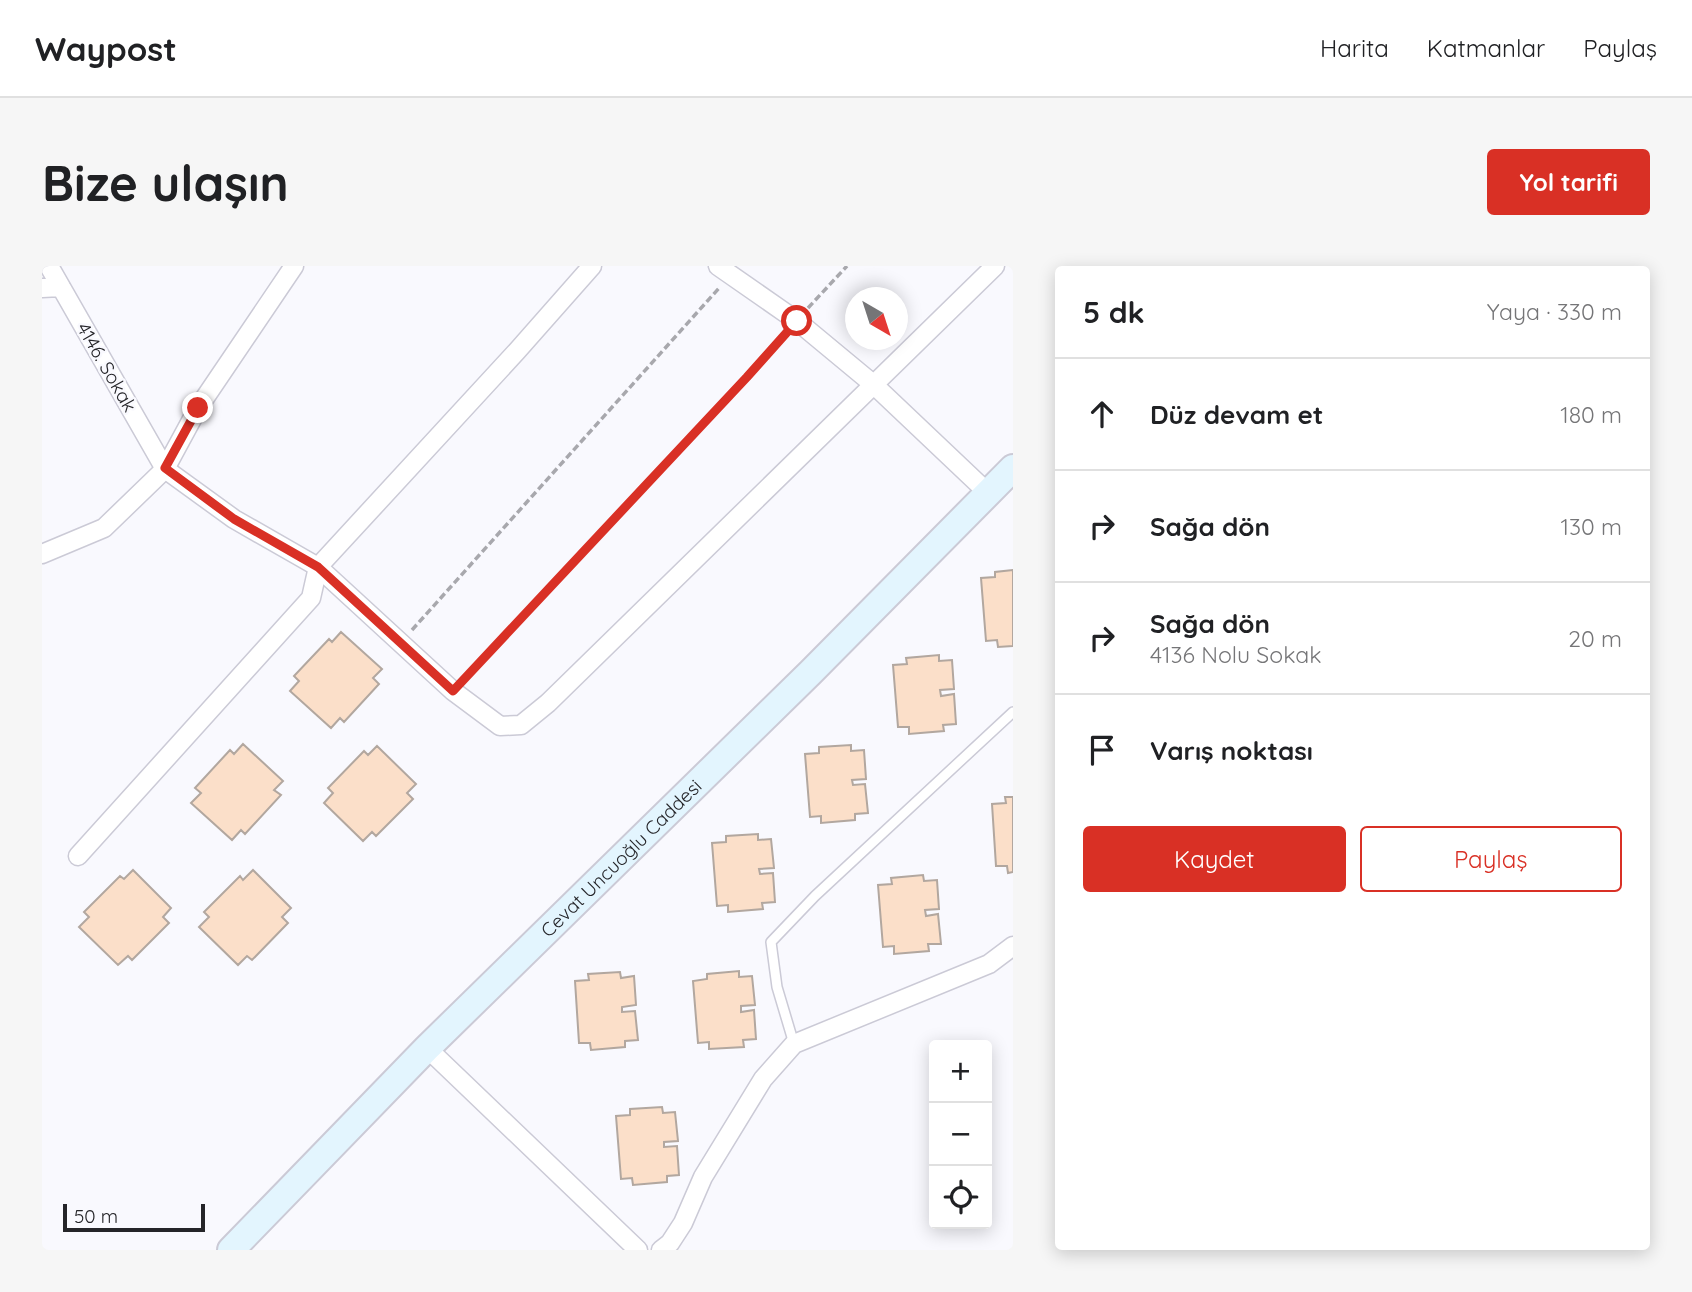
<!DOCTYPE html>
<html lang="tr">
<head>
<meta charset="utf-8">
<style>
  :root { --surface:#fff; --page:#f6f6f6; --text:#202124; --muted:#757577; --line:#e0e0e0; --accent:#d93025 }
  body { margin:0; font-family:Quicksand,sans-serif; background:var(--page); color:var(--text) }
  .controls { position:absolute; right:21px; bottom:21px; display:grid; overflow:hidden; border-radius:7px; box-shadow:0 4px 18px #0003 }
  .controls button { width:63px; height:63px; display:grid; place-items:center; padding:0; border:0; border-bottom:2px solid var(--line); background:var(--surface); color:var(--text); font:35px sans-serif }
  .compass { position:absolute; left:803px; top:21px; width:63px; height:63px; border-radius:50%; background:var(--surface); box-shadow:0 4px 18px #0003; rotate:141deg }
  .scale { position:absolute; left:21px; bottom:18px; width:142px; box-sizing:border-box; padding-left:7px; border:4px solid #252529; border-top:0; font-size:19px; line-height:24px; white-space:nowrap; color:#252529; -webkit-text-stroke:5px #f9f9fe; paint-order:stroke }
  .stop { position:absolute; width:21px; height:21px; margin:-16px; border:5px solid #d93025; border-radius:50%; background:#fff }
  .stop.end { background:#d93025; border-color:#fff; box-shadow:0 2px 7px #0008 }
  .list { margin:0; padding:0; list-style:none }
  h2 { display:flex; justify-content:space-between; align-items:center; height:91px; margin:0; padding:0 28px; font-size:30px }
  h2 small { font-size:23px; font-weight:400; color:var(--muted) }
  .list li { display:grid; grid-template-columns:46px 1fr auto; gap:21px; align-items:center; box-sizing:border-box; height:112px; padding:0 28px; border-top:2px solid var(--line) }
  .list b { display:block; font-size:26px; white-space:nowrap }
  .list p { margin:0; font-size:23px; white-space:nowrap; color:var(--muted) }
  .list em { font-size:23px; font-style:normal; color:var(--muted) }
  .actions { display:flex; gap:14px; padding:21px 28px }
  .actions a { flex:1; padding:16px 0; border:2px solid var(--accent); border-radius:7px; text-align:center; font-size:24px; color:var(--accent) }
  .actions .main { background:var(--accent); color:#fff }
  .icon { flex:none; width:38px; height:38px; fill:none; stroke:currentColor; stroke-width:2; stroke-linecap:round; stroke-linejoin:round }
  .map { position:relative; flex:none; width:971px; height:984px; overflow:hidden; border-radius:7px }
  header { display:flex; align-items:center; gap:42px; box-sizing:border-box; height:98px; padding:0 35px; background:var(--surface); border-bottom:2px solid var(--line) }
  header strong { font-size:33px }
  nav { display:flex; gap:38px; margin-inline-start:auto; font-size:24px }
  .intro { display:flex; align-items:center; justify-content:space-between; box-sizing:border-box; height:168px; padding:0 42px }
  h1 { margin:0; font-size:49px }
  .button { padding:18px 32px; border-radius:7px; background:var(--accent); color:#fff; font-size:24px; font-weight:700 }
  main { display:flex; gap:42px; padding:0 42px }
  aside { flex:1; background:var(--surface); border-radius:7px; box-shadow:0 4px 18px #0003 }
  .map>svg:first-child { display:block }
  .building { fill:#fbdfc9; stroke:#b2a79f; stroke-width:2 }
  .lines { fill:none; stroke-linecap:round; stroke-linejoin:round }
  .lane-casing { stroke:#cbcad6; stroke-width:12 }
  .street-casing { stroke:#cbcad6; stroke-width:21 }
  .secondary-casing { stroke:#cbcad6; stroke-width:30 }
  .path { stroke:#a8a8ad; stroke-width:3.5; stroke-dasharray:7 3.5; stroke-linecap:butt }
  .lane { stroke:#fff; stroke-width:9 }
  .street { stroke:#fff; stroke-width:18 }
  .secondary { stroke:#e3f5fe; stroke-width:26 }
  .route { stroke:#d93025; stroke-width:9 }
  .labels { text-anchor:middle; stroke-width:5; stroke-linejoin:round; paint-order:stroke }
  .street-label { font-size:19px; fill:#252529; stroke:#f9f9fe }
</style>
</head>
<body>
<header>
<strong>Waypost</strong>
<nav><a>Harita</a><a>Katmanlar</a><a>Paylaş</a></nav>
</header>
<div class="intro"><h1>Bize ulaşın</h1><a class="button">Yol tarifi</a></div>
<main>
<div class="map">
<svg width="971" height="984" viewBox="0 0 971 984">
  <rect width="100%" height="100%" fill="#f9f9fe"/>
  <path class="building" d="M 971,304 L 971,380 L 956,381 L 955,374 L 944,375 L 939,312 L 953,311 L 953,306 Z
    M 299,366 L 340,403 L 331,412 L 337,418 L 302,456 L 298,452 L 289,462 L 248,425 L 257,415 L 252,410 L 287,373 L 290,376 Z
    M 897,389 L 897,395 L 910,394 L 912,423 L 898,424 L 899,430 L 912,428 L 914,458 L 901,459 L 902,465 L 867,468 L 867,461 L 856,461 L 851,399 L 865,398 L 864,392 Z
    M 201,478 L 241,515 L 232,524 L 239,529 L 203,568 L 199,564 L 190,574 L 149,537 L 159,527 L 153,522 L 188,484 L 192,488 Z
    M 809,479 L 809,485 L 822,484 L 824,513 L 810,514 L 811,519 L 823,518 L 826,547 L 813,548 L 813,554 L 779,557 L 779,550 L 768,551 L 763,488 L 777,487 L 777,481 Z
    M 335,480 L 374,518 L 365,527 L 371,533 L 334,570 L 330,566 L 321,575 L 282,537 L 291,527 L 286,522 L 322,485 L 326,489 Z
    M 963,531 L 971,531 L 971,606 L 966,607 L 965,600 L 954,600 L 950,538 L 964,537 Z
    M 716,568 L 716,574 L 729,573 L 732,602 L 717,603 L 718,608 L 731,607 L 733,636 L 720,637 L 721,643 L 686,646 L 686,639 L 675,640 L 670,577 L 684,576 L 684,570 Z
    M 91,604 L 129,642 L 121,651 L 127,657 L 90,694 L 86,690 L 76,699 L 37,661 L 47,651 L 42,646 L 78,610 L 82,613 Z
    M 211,604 L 249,642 L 240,651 L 246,657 L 210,694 L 205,690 L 196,699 L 157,661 L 167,651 L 162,646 L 198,610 L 201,614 Z
    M 881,609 L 882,615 L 895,614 L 897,643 L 883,644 L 884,650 L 896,648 L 899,678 L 886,678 L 887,685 L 852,688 L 852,680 L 841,681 L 836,619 L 850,618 L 849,612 Z
    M 697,705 L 697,711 L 710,710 L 713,739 L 699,740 L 699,746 L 712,744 L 714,773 L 701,774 L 702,781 L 667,783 L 667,776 L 656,777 L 651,715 L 665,713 L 665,708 Z
    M 578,706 L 579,712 L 592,710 L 594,739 L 580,741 L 580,746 L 593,745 L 596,774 L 583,775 L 583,781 L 549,784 L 548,777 L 537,777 L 533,715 L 547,714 L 546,708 Z
    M 620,841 L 621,847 L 633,846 L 636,875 L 622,876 L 622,881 L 635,880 L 637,909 L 625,910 L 625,916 L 591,919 L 590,912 L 579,913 L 574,850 L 588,849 L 588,843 Z"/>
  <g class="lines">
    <defs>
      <path id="lane" d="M 752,778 L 735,721 L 729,676 L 773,630 L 971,446"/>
      <path id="street" d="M 7,0 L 123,203 L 192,253 L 276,301 L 411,425 L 458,460 L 479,459 L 506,437 L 953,0
        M 676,0 L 755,55 L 831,118 L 946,227
        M 0,22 L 19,21
        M 0,288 L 62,262 L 123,203 L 156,142 L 252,0
        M 36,590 L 269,332 L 276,301 L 475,85 L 550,0
        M 385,782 L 596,984
        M 619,984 L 628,977 L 641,957 L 661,911 L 721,813 L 752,778 L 947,698 L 971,680"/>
      <g id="secondary">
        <path id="s1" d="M 189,984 L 385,782 L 769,406 L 971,202"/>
      </g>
    </defs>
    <use href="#lane" class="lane-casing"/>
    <use href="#street" class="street-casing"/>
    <use href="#secondary" class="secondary-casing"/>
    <path class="path" d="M 766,42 L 805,0
      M 370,364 L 678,21
      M 423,412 L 744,66"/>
    <use href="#lane" class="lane"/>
    <use href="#street" class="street"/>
    <use href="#secondary" class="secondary"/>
  </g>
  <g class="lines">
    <path class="route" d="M 156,142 L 123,202 L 192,253 L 276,301 L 411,425 L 705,111 L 755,55"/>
  </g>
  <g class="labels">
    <g class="street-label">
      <text transform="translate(65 101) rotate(60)" y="7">4146. Sokak</text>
      <text dy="7" stroke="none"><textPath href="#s1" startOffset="553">Cevat Uncuoğlu Caddesi</textPath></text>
    </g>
  </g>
</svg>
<div class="controls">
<button>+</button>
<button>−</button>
<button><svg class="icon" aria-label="locate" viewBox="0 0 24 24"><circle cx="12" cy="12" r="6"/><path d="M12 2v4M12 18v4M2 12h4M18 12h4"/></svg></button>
</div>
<svg class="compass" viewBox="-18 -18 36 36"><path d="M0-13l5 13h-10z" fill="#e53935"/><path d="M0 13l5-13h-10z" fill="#757577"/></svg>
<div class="scale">50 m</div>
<div class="stop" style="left:755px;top:55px"></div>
<div class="stop end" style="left:156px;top:142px"></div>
</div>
<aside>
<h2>5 dk<small>Yaya · 330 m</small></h2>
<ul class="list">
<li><svg class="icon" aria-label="ahead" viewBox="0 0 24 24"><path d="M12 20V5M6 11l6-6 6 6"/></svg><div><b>Düz devam et</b></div><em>180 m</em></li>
<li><svg class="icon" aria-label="right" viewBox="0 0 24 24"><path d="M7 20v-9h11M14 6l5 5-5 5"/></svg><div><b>Sağa dön</b></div><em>130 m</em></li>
<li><svg class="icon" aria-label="right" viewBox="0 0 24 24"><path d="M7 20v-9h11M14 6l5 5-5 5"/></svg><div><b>Sağa dön</b><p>4136 Nolu Sokak</p></div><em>20 m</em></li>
<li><svg class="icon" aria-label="arrive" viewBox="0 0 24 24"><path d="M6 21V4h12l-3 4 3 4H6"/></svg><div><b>Varış noktası</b></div></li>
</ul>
<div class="actions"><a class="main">Kaydet</a><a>Paylaş</a></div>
</aside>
</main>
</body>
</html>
